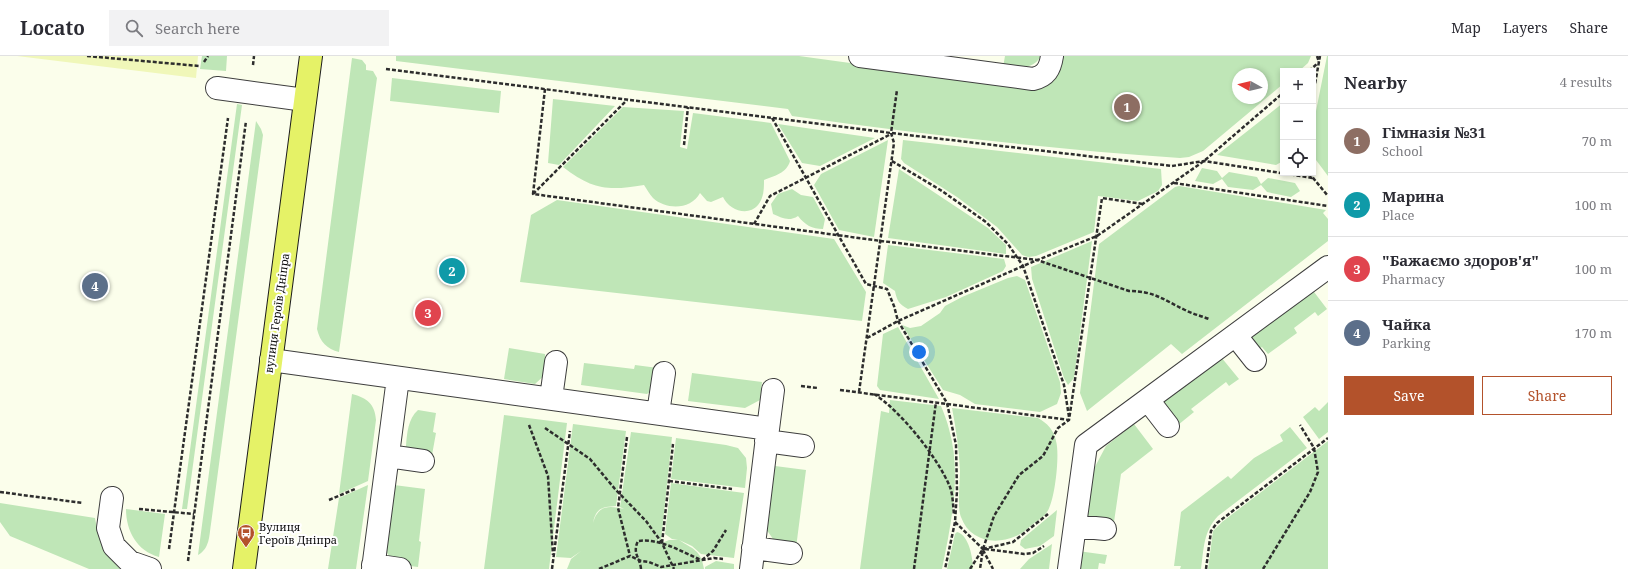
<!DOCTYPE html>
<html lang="en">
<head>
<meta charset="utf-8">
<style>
  :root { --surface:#fff; --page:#f2f2f3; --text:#2b2b33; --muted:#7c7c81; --line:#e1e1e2; --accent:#b3522b }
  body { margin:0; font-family:"Noto Serif",serif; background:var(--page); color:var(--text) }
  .controls { position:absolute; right:12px; top:12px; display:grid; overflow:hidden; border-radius:0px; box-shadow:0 2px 6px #0003 }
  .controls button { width:36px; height:36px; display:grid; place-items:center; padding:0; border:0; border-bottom:1px solid var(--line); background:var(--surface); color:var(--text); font:20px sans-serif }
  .compass { position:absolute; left:1232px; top:12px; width:36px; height:36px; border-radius:50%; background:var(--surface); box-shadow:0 2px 6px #0003; rotate:278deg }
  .you { position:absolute; left:919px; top:296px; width:14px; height:14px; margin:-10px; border:3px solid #fff; border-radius:50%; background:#1a73e8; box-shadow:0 0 0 6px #1a73e833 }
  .badge { display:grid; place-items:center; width:26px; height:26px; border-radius:50%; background:var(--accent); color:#fff; font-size:13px; font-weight:700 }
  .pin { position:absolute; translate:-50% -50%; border:2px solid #fff; box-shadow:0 1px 4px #0006 }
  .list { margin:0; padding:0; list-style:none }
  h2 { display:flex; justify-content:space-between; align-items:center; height:52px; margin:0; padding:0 16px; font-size:17px }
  h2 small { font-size:13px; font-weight:400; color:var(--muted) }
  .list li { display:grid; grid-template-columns:26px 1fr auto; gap:12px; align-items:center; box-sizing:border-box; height:64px; padding:0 16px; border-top:1px solid var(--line) }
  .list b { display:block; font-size:15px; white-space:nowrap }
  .list p { margin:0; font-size:13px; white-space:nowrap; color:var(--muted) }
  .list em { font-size:13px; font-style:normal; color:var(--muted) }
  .actions { display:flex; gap:8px; padding:12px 16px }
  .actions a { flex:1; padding:9px 0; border:1px solid var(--accent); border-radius:0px; text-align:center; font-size:14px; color:var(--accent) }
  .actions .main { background:var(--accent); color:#fff }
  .icon { flex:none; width:22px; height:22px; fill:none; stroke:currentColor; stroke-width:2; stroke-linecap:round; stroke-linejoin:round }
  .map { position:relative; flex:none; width:1328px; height:513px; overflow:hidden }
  header { display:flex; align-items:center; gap:24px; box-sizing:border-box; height:56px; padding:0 20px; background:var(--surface); border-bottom:1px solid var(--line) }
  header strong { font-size:19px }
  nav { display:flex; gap:22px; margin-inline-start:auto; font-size:14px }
  .search { width:280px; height:36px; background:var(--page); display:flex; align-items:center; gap:10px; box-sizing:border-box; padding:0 14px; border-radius:0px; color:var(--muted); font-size:15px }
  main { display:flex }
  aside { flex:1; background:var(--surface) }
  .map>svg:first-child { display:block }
  .green { fill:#bfe6b7; fill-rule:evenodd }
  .sand { fill:#f0f7b9 }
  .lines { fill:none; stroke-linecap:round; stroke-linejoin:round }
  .minor-casing { stroke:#3e3e3e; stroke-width:24 }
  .major-casing { stroke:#1c1c1c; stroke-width:24 }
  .path { stroke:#2d2d2d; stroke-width:2.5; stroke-dasharray:4 2; stroke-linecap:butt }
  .minor { stroke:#fff; stroke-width:22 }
  .major { stroke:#e5f267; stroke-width:22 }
  .labels { text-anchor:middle; stroke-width:4; stroke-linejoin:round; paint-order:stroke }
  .street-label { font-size:11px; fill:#0b0b0b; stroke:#fff }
  .poi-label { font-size:11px; fill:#0b0b0b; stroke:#fff; text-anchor:start }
</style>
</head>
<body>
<header>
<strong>Locato</strong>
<div class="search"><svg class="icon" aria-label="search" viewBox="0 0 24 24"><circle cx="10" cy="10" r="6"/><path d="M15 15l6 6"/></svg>Search here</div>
<nav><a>Map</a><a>Layers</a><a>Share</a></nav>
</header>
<main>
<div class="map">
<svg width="1328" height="513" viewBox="0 0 1328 513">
  <rect width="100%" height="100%" fill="#fbfeeb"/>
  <path class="green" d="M 202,0 L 227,0 L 226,15 L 200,13 Z
    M 396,0 L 799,0 L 1026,31 L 1060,0 L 1311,0 L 1308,7 L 1299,15 L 1283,15 L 1283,28 L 1203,95 L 1189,101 L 1180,102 C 1050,93 921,78 792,60 L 788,53 L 396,5 ZM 1238,18 L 1262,18 L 1262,42 L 1238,42 Z
    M 1005,0 L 1041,0 C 1033,14 1018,12 1003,11 Z
    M 1327,0 L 1328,0 L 1328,120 L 1313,100 L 1313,70 Z
    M 352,2 L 362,4 L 366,9 L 366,14 L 373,15 L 377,22 L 339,296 C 327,293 320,286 317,273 Z
    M 392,22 L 501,35 L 499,57 L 390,45 Z
    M 553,43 L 615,50 L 559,109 L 548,107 Z
    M 1283,47 L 1283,105 L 1276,109 L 1217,99 Z
    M 237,48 L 242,49 L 187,453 L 182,453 Z
    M 623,51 L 684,55 L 680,91 L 687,93 L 693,57 L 771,67 L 790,105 C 787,117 774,120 764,124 C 764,132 764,142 758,149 C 748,161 729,154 723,141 L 711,146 L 707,145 L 700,137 C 691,154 666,154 653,142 C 649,138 647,133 644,129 C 608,135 593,134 563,111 Z
    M 256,65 L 261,73 L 263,79 L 211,468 C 209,480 210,492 198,499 Z
    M 778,68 L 875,82 L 820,110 L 802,107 Z
    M 888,84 L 874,181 L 839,174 L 814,129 L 821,118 Z
    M 903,84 L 1161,113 L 1162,129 L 1158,135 L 1138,145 L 1098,140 L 1094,176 L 1036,200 L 1028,201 L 1022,199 L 997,171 L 957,141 L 904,107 L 901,103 Z
    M 1202,112 L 1217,115 L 1222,122 L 1229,116 L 1257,121 L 1261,128 L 1268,122 L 1295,127 L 1300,135 L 1291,141 L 1267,136 L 1261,129 L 1253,134 L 1228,131 L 1222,123 L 1213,128 L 1195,125 Z
    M 899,113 L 988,172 L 1006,189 L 1006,198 L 888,182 Z
    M 1179,130 L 1326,154 L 1323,157 L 1328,163 L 1328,185 L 1182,298 L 1171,288 L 1087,355 L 1080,337 L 1099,188 L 1175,131 Z
    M 792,133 L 801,139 L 813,141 L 825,163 L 823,173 C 812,173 805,169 798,160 C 789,166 782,162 773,158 L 771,148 L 778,138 Z
    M 557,144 L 834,183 L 866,236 L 862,265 L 520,226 L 531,159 Z
    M 1092,185 L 1074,322 L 1068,329 L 1064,322 L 1032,223 L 1031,211 Z
    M 888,189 L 1004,203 L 1006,210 L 1003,215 L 946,241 L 908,253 C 899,248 897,245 895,235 L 883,227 Z
    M 1017,220 L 1025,224 L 1060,326 L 1061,337 L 1057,348 L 1040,356 L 975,348 L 960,339 L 943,334 L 902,269 L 910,272 L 921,270 L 940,257 L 945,250 L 962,241 L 1008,222 Z
    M 1311,232 L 1327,253 L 1318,260 L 1315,256 L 1294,272 L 1297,277 L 1268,298 L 1262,291 L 1257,294 L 1247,280 Z
    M 898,271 L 939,343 L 880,334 L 877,330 L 883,278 Z
    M 509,292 L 545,298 L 545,302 L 550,302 L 548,316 L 535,328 L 504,323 Z
    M 1221,301 L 1239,323 L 1229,330 L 1226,326 L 1191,353 L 1194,356 L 1178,369 L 1161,346 Z
    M 584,307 L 634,313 L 635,309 L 658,312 L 656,331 L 647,338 L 581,329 Z
    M 692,317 L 762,326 L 760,344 L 745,352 L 688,345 Z
    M 352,338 C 367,342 375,348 376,364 L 368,425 L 339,438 Z
    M 890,344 L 941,350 C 944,357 947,365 949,373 C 962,418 951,468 942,513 L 860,513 L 881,355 L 889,357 Z
    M 1328,346 L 1328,376 L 1319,383 L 1303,361 L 1315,351 L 1319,355 Z
    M 952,352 L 1038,362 C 1047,367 1054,374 1056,385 C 1060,398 1055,445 1047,456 C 1044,461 1038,464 1033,468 C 1028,472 1022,478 1016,480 C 994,490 969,484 961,461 C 957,452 960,426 960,415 C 959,393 956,373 952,352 Z
    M 418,354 L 436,357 L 433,376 L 436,377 L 432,399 L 404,392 L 406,390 C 407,377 408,363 418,354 Z
    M 504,359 L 567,367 L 549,513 L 484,513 Z
    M 573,368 L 626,375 L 616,450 C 602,451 596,452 593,467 C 594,464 595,460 597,458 C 603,448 615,451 624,453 L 620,451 L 631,376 L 672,381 L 661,485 L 653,479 L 662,487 L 669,484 L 678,484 L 672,483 L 665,478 L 671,427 L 744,437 L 734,502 L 701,498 L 692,490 L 679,484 C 692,493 701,493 704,513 L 567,513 L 571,503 L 581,495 L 571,502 L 556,501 Z
    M 1134,368 L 1153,393 L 1121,418 L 1114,466 L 1082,464 L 1089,422 L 1106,390 Z
    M 1290,371 L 1307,392 L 1218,460 C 1203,476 1204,493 1201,513 L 1180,513 L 1181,510 L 1174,510 L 1181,456 L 1228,420 L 1231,423 L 1254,402 L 1283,385 L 1280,379 Z
    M 676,382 L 726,389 L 738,392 L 746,402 L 747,412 L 745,432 L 671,423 Z
    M 1328,385 L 1328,513 L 1208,513 L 1213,475 L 1222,466 Z
    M 775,410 L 806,414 L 796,492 L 778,490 L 766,473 Z
    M 368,429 L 356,513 L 328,513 L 339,442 Z
    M 394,429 L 425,433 L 419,485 L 421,486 L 418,511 L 395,508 L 385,494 Z
    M 0,447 L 95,462 C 99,484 105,496 120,513 L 89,513 L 10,480 L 0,466 Z
    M 126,453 L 165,458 L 159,501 C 137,495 126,475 126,453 Z
    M 1057,454 L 1054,480 L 1040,490 L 1025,493 L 1020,489 L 1021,484 Z
    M 957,476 C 969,479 973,502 973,513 L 947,513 L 955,478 Z
    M 1052,488 L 1049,513 L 1020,513 L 1029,503 Z
    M 1078,495 L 1107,499 L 1105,508 L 1099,507 L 1098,513 L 1076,513 Z
    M 716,505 L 734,508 L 734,513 L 705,513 L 705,511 Z"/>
  <path class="sand" d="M 17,0 L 198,0 L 196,22 Z"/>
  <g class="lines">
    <defs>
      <path id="minor" d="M 860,0 L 1033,23 C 1046,20 1050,13 1052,0
        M 217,32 L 305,44
        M 1236,280 L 1255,304
        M 271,304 L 768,373 L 751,513
        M 551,342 L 556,306
        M 1148,344 L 1168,370
        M 658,357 L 664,317
        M 768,373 L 773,334
        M 766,385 L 803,390
        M 388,400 L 423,405
        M 112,442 L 108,472 L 114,490 L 130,506 L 150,513
        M 1075,470 L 1105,473
        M 753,492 L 791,497
        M 373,509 L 400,513
        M 373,513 L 398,322
        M 1069,513 L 1086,389 L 1328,211"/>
      <path id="major" d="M 244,513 L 311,0"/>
    </defs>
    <use href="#minor" class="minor-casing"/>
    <use href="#major" class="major-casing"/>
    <path class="path" d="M 87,0 L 199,10
      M 1317,0 L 1319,6
      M 204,6 L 208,0
      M 253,9 L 254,0
      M 386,13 L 891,77 L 1172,110 L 1204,105 L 1313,122
      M 1309,15 L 1319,6
      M 545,33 L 533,138 L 881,185 L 1037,204 L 1129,235 C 1154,235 1164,244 1185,254 C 1193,258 1201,260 1209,263
      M 1313,39 L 1320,0
      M 772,62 L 866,228 L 887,233 L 894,250 L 898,265 L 947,347 L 956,389 L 957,435 L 955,466 L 945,513
      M 684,89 L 688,51
      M 892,105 L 942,135 L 986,166 L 1008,188 L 1023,210 L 1064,329 L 1069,361
      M 1309,117 L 1328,140
      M 1174,127 L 1328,150
      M 533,138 L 627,44
      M 754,168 L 770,140 L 891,78
      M 867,282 L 898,265 L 1023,210 L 1097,180 L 1204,105 L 1283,37
      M 801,330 L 818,332
      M 840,334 L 1069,364
      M 859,336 L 894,87 L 891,77 L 897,34
      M 874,338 C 901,355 938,402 950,431 C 953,439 953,450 954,459
      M 529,369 L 548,420 L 553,499
      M 545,372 L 590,403 L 615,433 L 646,465 L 662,487 L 674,513
      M 627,381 L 618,452 L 630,500
      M 669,425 L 732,433
      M 0,436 L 83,447
      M 329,444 L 355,433
      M 139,453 L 194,458
      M 955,466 L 983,493 L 980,513
      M 662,487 L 673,388
      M 169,493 L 228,62
      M 983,493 L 1013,486 L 1048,458
      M 985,493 L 1024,498 L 1033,497 L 1044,490
      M 983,494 L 993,513
      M 702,504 L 713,495 L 726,474
      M 188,505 L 246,65
      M 552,513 L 570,375
      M 599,513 L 630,500 L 641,505 L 649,506 L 661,511 L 714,502 L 723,503
      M 641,513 C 640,501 632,498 638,485 C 660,482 682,496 701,504
      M 914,513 L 936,346
      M 970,513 L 983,493 L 994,460 L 1019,419 L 1043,400 L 1058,372 L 1069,364 L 1102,142 L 1143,148
      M 1206,513 L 1211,475 L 1217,467 L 1328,382
      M 1263,513 L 1310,436 L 1318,416 L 1314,392 L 1300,369"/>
    <use href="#minor" class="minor"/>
    <use href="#major" class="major"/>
  </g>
  <defs>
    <symbol id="bus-pin" viewBox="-11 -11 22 30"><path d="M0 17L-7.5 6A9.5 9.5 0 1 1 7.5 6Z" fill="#b3522b" stroke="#fff"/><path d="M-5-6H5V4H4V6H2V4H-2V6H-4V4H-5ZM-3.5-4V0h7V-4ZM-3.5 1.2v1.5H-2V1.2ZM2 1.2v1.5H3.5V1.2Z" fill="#fff"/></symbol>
  </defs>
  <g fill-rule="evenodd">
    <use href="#bus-pin" x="236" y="467" width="20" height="27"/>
  </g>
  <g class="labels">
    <g class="street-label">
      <text transform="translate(277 257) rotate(-82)" y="4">вулиця Героїв Дніпра</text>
    </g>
    <g class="poi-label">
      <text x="259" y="475">Вулиця<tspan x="259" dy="13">Героїв Дніпра</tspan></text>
    </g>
  </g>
</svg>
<div class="controls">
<button>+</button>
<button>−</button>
<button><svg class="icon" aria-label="locate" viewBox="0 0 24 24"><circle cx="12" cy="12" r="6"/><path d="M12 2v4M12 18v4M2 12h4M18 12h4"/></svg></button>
</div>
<svg class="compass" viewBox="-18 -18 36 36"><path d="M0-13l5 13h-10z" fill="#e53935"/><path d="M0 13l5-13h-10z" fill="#7c7c81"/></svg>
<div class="you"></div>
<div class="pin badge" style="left:1127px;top:51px;background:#8d6e63">1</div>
<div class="pin badge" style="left:452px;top:215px;background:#0f9aa8">2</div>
<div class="pin badge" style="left:428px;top:257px;background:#e0444e">3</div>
<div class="pin badge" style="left:95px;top:230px;background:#5c6f8a">4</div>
</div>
<aside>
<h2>Nearby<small>4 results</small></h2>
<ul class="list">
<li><span class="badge" style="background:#8d6e63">1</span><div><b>Гімназія №31</b><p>School</p></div><em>70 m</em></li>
<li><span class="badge" style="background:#0f9aa8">2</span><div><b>Марина</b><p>Place</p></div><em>100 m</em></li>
<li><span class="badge" style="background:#e0444e">3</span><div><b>&quot;Бажаємо здоров'я&quot;</b><p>Pharmacy</p></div><em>100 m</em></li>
<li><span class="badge" style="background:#5c6f8a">4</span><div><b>Чайка</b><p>Parking</p></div><em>170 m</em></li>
</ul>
<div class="actions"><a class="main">Save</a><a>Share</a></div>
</aside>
</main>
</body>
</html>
